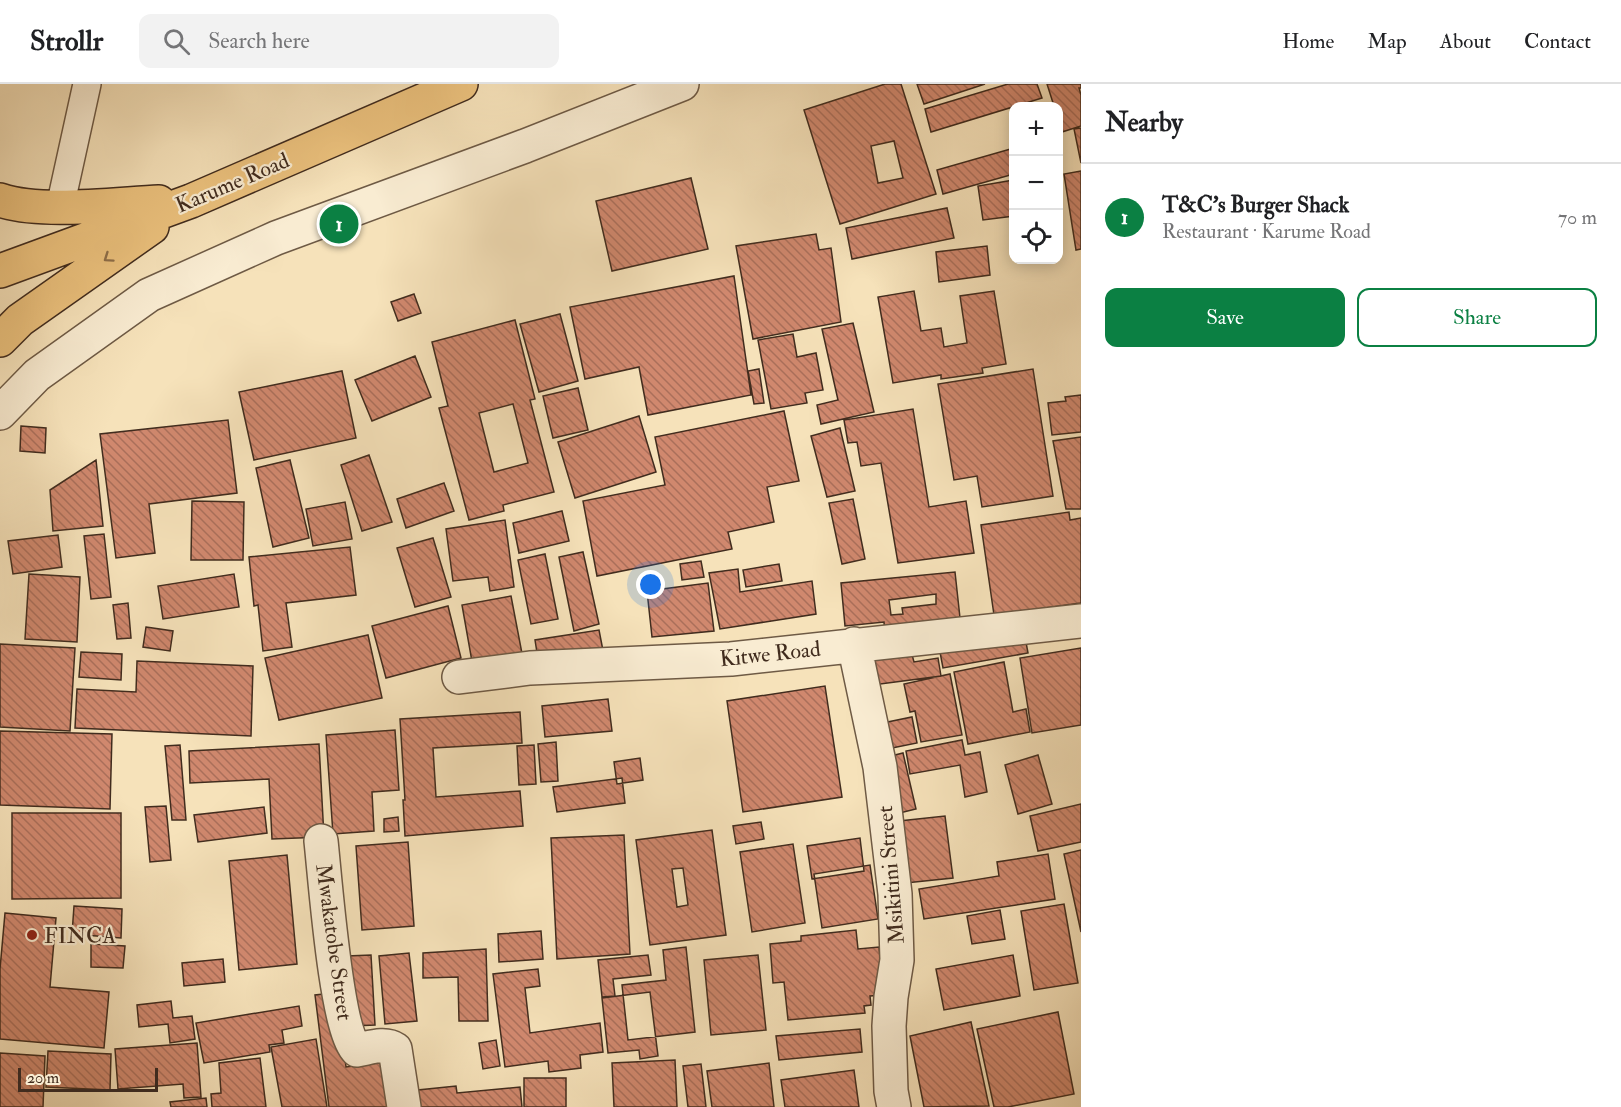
<!DOCTYPE html>
<html lang="en">
<head>
<meta charset="utf-8">
<style>
  :root { --surface:#fff; --page:#f2f2f2; --text:#202124; --muted:#757577; --line:#e0e0e0; --accent:#0b8043 }
  body { margin:0; font-family:"IM FELL Double Pica",serif; background:var(--page); color:var(--text) }
  .controls { position:absolute; right:18px; top:18px; display:grid; overflow:hidden; border-radius:12px; box-shadow:0 3px 15px #0003 }
  .controls button { width:54px; height:54px; display:grid; place-items:center; padding:0; border:0; border-bottom:2px solid var(--line); background:var(--surface); color:var(--text); font:30px sans-serif }
  .scale { position:absolute; left:18px; bottom:15px; width:140px; box-sizing:border-box; padding-left:6px; border:3px solid #412c1e; border-top:0; font-size:16px; line-height:21px; white-space:nowrap; color:#412c1e; -webkit-text-stroke:4px #f9ecd2; paint-order:stroke }
  .you { position:absolute; left:651px; top:501px; width:21px; height:21px; margin:-15px; border:4px solid #fff; border-radius:50%; background:#1a73e8; box-shadow:0 0 0 9px #1a73e833 }
  .badge { display:grid; place-items:center; width:39px; height:39px; border-radius:50%; background:var(--accent); color:#fff; font-size:20px; font-weight:700 }
  .pin { position:absolute; translate:-50% -50%; border:3px solid #fff; box-shadow:0 2px 6px #0006 }
  .list { margin:0; padding:0; list-style:none }
  h2 { display:flex; justify-content:space-between; align-items:center; height:78px; margin:0; padding:0 24px; font-size:26px }
  h2 small { font-size:20px; font-weight:400; color:var(--muted) }
  .list li { display:grid; grid-template-columns:39px 1fr auto; gap:18px; align-items:center; box-sizing:border-box; height:108px; padding:0 24px; border-top:2px solid var(--line) }
  .list b { display:block; font-size:22px; white-space:nowrap }
  .list p { margin:0; font-size:20px; white-space:nowrap; color:var(--muted) }
  .list em { font-size:20px; font-style:normal; color:var(--muted) }
  .actions { display:flex; gap:12px; padding:18px 24px }
  .actions a { flex:1; padding:14px 0; border:2px solid var(--accent); border-radius:12px; text-align:center; font-size:21px; color:var(--accent) }
  .actions .main { background:var(--accent); color:#fff }
  .icon { flex:none; width:33px; height:33px; fill:none; stroke:currentColor; stroke-width:2; stroke-linecap:round; stroke-linejoin:round }
  .map { position:relative; flex:none; width:1081px; height:1023px; overflow:hidden }
  header { display:flex; align-items:center; gap:36px; box-sizing:border-box; height:84px; padding:0 30px; background:var(--surface); border-bottom:2px solid var(--line) }
  header strong { font-size:28px }
  nav { display:flex; gap:33px; margin-inline-start:auto; font-size:21px }
  .search { width:420px; height:54px; background:var(--page); display:flex; align-items:center; gap:15px; box-sizing:border-box; padding:0 21px; border-radius:12px; color:var(--muted); font-size:22px }
  main { display:flex }
  aside { flex:1; background:var(--surface) }
  .map>svg:first-child { display:block }
  .building { fill:url(#building-back-hatch); stroke:#412c1e; stroke-width:1.5; fill-rule:evenodd }
  .lines { fill:none; stroke-linecap:round; stroke-linejoin:round }
  .lane-casing { stroke:#6e5a45; stroke-width:30 }
  .street-casing { stroke:#6e5a45; stroke-width:36 }
  .highway-casing { stroke:#412c1e; stroke-width:36 }
  .lane { stroke:#f9ecd2; stroke-width:27 }
  .street { stroke:#f9ecd2; stroke-width:33 }
  .highway { stroke:#ebc17d; stroke-width:33 }
  .oneway { stroke:#8e6f49 }
  .poi-dot { fill:#8f2418; stroke:#f9ecd2; stroke-width:2 }
  .labels { text-anchor:middle; stroke-width:4.5; stroke-linejoin:round; paint-order:stroke }
  .street-label { font-size:22px; fill:#412c1e; stroke:#f9ecd2 }
  .poi-label { font-size:22px; fill:#412c1e; stroke:#f9ecd2; text-anchor:start }
</style>
</head>
<body>
<header>
<strong>Strollr</strong>
<div class="search"><svg class="icon" aria-label="search" viewBox="0 0 24 24"><circle cx="10" cy="10" r="6"/><path d="M15 15l6 6"/></svg>Search here</div>
<nav><a>Home</a><a>Map</a><a>About</a><a>Contact</a></nav>
</header>
<main>
<div class="map">
<svg width="1081" height="1023" viewBox="0 0 1081 1023">
  <defs>
    <pattern id="building-back-hatch" width="6" height="6" patternUnits="userSpaceOnUse" patternTransform="scale(1.5)"><rect width="6" height="6" fill="#d0886e"/><path d="M-1 5l2 2M0 0l6 6M5-1l2 2" fill="none" stroke="#aa6f5a"/></pattern>
  </defs>
  <rect width="100%" height="100%" fill="#f6e2ba"/>
  <filter id="stains"><feTurbulence type="fractalNoise" baseFrequency=".00333" numOctaves="4"/><feColorMatrix values="0 0 0 0 .2 0 0 0 0 .09 0 0 0 0 .02 0 0 0 .5 -.17"/></filter>
  <radialGradient id="worn" r=".72"><stop offset=".6" stop-color="#630" stop-opacity="0"/><stop offset="1" stop-color="#630" stop-opacity=".3"/></radialGradient>
  <path class="building" d="M 885,0 L 901,0 L 936,110 L 840,140 L 804,26 ZM 894,57 L 903,94 L 878,99 L 871,62 Z
    M 917,0 L 985,0 L 924,20 Z
    M 1008,0 L 1037,0 L 1042,14 L 931,48 L 925,25 Z
    M 1047,0 L 1081,0 L 1081,4 L 1079,4 L 1081,11 L 1081,42 L 1062,48 L 1058,36 L 1058,22 L 1054,22 Z
    M 1081,44 L 1081,79 L 1074,45 Z
    M 1014,64 L 1014,90 L 943,110 L 937,86 Z
    M 1081,87 L 1081,165 L 1076,166 L 1064,90 Z
    M 691,94 L 708,165 L 612,187 L 596,117 Z
    M 1014,96 L 1014,132 L 983,136 L 978,102 Z
    M 947,124 L 954,154 L 852,175 L 846,144 Z
    M 816,150 L 819,166 L 831,164 L 841,238 L 753,255 L 736,162 Z
    M 987,162 L 990,191 L 939,198 L 936,168 Z
    M 734,192 L 751,311 L 648,331 L 639,283 L 585,295 L 570,223 Z
    M 914,207 L 921,247 L 941,244 L 944,263 L 967,259 L 960,212 L 994,207 L 1006,280 L 982,284 L 983,289 L 941,295 L 941,291 L 893,299 L 878,213 Z
    M 414,210 L 421,229 L 398,237 L 391,218 Z
    M 560,230 L 578,297 L 539,308 L 520,240 Z
    M 515,236 L 535,315 L 530,316 L 554,408 L 503,421 L 504,427 L 469,436 L 439,324 L 448,322 L 432,258 ZM 513,320 L 528,379 L 494,388 L 479,329 Z
    M 853,239 L 874,328 L 821,340 L 817,321 L 838,316 L 822,245 Z
    M 793,250 L 797,273 L 816,269 L 823,306 L 805,309 L 807,319 L 771,325 L 758,256 Z
    M 415,272 L 431,313 L 372,337 L 355,296 Z
    M 759,285 L 764,319 L 754,320 L 748,287 Z
    M 1033,285 L 1053,412 L 982,423 L 977,392 L 954,396 L 938,300 Z
    M 342,287 L 356,354 L 254,376 L 239,308 Z
    M 578,304 L 588,346 L 553,354 L 543,312 Z
    M 1081,311 L 1081,348 L 1052,351 L 1048,319 L 1066,317 L 1065,313 Z
    M 913,325 L 929,423 L 966,417 L 974,469 L 898,479 L 881,379 L 861,382 L 857,358 L 848,359 L 844,336 Z
    M 784,327 L 799,397 L 767,403 L 774,438 L 728,448 L 732,465 L 597,492 L 583,417 L 665,401 L 655,353 Z
    M 639,332 L 656,388 L 575,414 L 558,358 Z
    M 228,336 L 237,409 L 149,420 L 155,469 L 116,474 L 100,350 Z
    M 21,342 L 46,344 L 45,369 L 20,367 Z
    M 840,344 L 855,407 L 827,413 L 811,352 Z
    M 1081,353 L 1081,425 L 1066,425 L 1053,357 Z
    M 369,371 L 392,438 L 362,447 L 341,381 Z
    M 96,376 L 103,442 L 53,447 L 50,406 Z
    M 290,376 L 309,454 L 273,463 L 256,384 Z
    M 444,399 L 454,427 L 406,444 L 397,415 Z
    M 853,415 L 865,475 L 842,480 L 829,419 Z
    M 192,417 L 244,418 L 243,476 L 191,476 Z
    M 345,418 L 352,455 L 313,462 L 306,425 Z
    M 562,427 L 569,457 L 519,469 L 513,439 Z
    M 1069,428 L 1070,436 L 1081,434 L 1081,519 L 994,531 L 981,441 Z
    M 505,436 L 514,503 L 490,507 L 488,493 L 453,497 L 446,445 Z
    M 104,450 L 111,513 L 91,515 L 84,452 Z
    M 58,451 L 62,483 L 13,490 L 8,457 Z
    M 433,454 L 451,513 L 415,523 L 397,464 Z
    M 350,463 L 356,511 L 286,519 L 292,563 L 263,567 L 258,521 L 254,522 L 249,473 Z
    M 583,468 L 599,540 L 574,547 L 559,473 Z
    M 545,470 L 558,535 L 531,540 L 518,476 Z
    M 701,477 L 704,493 L 682,496 L 680,480 Z
    M 779,480 L 782,497 L 746,503 L 743,486 Z
    M 738,485 L 740,508 L 812,497 L 816,530 L 720,545 L 709,489 Z
    M 955,488 L 961,543 L 885,551 L 884,538 L 845,542 L 841,499 ZM 936,510 L 936,520 L 902,524 L 903,530 L 891,531 L 889,516 Z
    M 29,490 L 80,493 L 77,558 L 25,555 Z
    M 234,490 L 239,523 L 163,535 L 158,502 Z
    M 708,499 L 714,547 L 652,553 L 647,507 Z
    M 511,512 L 524,580 L 474,589 L 462,521 Z
    M 128,519 L 131,554 L 117,555 L 113,521 Z
    M 448,522 L 461,574 L 386,594 L 372,542 Z
    M 146,543 L 173,547 L 170,567 L 143,563 Z
    M 599,546 L 605,577 L 540,588 L 535,556 Z
    M 368,551 L 382,614 L 279,636 L 265,574 Z
    M 1025,553 L 1028,569 L 943,584 L 940,568 Z
    M 0,560 L 75,564 L 70,647 L 0,643 Z
    M 1081,564 L 1081,641 L 1032,649 L 1020,574 Z
    M 911,567 L 914,578 L 938,574 L 941,592 L 865,602 L 861,574 Z
    M 81,568 L 122,570 L 121,596 L 79,593 Z
    M 137,577 L 253,582 L 251,652 L 75,644 L 77,605 L 136,608 Z
    M 1004,578 L 1013,628 L 1026,625 L 1030,648 L 968,660 L 954,588 Z
    M 950,590 L 962,651 L 921,658 L 915,627 L 910,628 L 904,600 Z
    M 825,602 L 842,713 L 743,728 L 727,617 Z
    M 608,615 L 612,647 L 545,653 L 542,622 Z
    M 520,628 L 522,659 L 433,664 L 436,713 L 520,707 L 523,742 L 405,752 L 403,716 L 405,716 L 400,635 Z
    M 912,633 L 917,659 L 862,670 L 858,644 Z
    M 395,646 L 399,706 L 372,708 L 374,747 L 333,750 L 326,651 Z
    M 0,647 L 112,650 L 110,725 L 0,721 Z
    M 962,656 L 965,671 L 980,668 L 987,708 L 965,713 L 960,681 L 910,690 L 906,667 Z
    M 556,658 L 558,697 L 541,698 L 538,660 Z
    M 319,660 L 324,753 L 272,755 L 269,695 L 190,699 L 189,667 Z
    M 180,661 L 186,736 L 172,736 L 165,662 Z
    M 534,661 L 536,700 L 519,701 L 517,662 Z
    M 903,669 L 916,725 L 887,732 L 875,676 Z
    M 1038,671 L 1052,720 L 1018,730 L 1005,681 Z
    M 640,674 L 643,696 L 617,700 L 614,678 Z
    M 622,694 L 625,719 L 557,728 L 553,703 Z
    M 1081,720 L 1081,758 L 1038,767 L 1030,732 Z
    M 166,722 L 171,776 L 150,778 L 145,723 Z
    M 264,723 L 267,749 L 198,758 L 194,731 Z
    M 12,729 L 121,729 L 121,814 L 12,815 Z
    M 945,732 L 953,794 L 896,800 L 890,738 Z
    M 398,733 L 399,747 L 384,748 L 384,735 Z
    M 761,738 L 764,755 L 736,760 L 733,742 Z
    M 712,746 L 726,851 L 650,861 L 636,756 ZM 683,784 L 688,821 L 677,823 L 672,785 Z
    M 624,751 L 630,870 L 557,875 L 551,754 Z
    M 860,754 L 864,787 L 812,795 L 807,762 Z
    M 408,758 L 414,842 L 362,846 L 356,762 Z
    M 793,760 L 805,839 L 752,848 L 740,768 Z
    M 1081,766 L 1081,848 L 1064,770 Z
    M 1048,770 L 1055,815 L 924,835 L 919,805 L 999,792 L 997,778 Z
    M 287,771 L 297,880 L 239,886 L 229,777 Z
    M 870,781 L 878,835 L 822,844 L 814,790 Z
    M 1064,820 L 1078,899 L 1034,906 L 1021,827 Z
    M 74,822 L 122,825 L 121,854 L 72,850 Z
    M 1000,826 L 1005,855 L 972,860 L 967,832 Z
    M 5,829 L 56,834 L 50,903 L 109,908 L 104,964 L 0,955 L 0,885 Z
    M 856,846 L 858,865 L 879,863 L 884,911 L 870,912 L 871,921 L 864,922 L 865,929 L 788,936 L 784,898 L 773,899 L 770,860 L 801,857 L 801,852 Z
    M 541,847 L 543,875 L 499,878 L 498,850 Z
    M 91,860 L 125,862 L 123,884 L 91,883 Z
    M 686,863 L 695,948 L 628,956 L 622,901 L 666,896 L 663,866 Z
    M 486,865 L 488,937 L 459,937 L 458,893 L 423,894 L 423,869 Z
    M 409,869 L 417,937 L 385,940 L 379,872 Z
    M 371,871 L 375,941 L 352,942 L 347,872 Z
    M 648,871 L 651,891 L 613,895 L 615,912 L 602,913 L 598,876 Z
    M 758,871 L 766,946 L 711,951 L 704,876 Z
    M 1013,871 L 1020,912 L 944,926 L 936,885 Z
    M 223,875 L 225,898 L 184,902 L 182,879 Z
    M 538,885 L 540,902 L 525,904 L 530,949 L 600,939 L 603,968 L 580,971 L 581,984 L 549,988 L 548,977 L 505,983 L 493,890 Z
    M 650,908 L 658,972 L 640,975 L 639,966 L 608,969 L 602,914 Z
    M 333,909 L 340,930 L 346,983 L 394,977 L 400,1023 L 329,1023 L 315,911 Z
    M 171,917 L 173,934 L 192,932 L 195,955 L 170,959 L 168,940 L 139,943 L 137,921 Z
    M 299,922 L 302,942 L 282,946 L 284,959 L 269,961 L 270,968 L 204,979 L 196,939 Z
    M 1058,928 L 1074,1010 L 1008,1023 L 994,1023 L 977,945 Z
    M 971,938 L 989,1022 L 924,1023 L 910,952 Z
    M 860,945 L 862,968 L 779,976 L 776,952 Z
    M 316,955 L 327,1023 L 282,1023 L 271,963 Z
    M 496,956 L 500,982 L 483,985 L 479,959 Z
    M 197,959 L 201,1013 L 184,1014 L 183,1000 L 118,1005 L 115,965 Z
    M 48,967 L 111,970 L 110,1006 L 46,1003 Z
    M 0,969 L 45,972 L 43,1023 L 0,1023 Z
    M 260,974 L 266,1023 L 212,1023 L 211,1010 L 221,1009 L 219,979 Z
    M 675,976 L 677,1023 L 614,1023 L 612,979 Z
    M 769,979 L 774,1023 L 712,1023 L 707,987 Z
    M 701,980 L 706,1023 L 688,1023 L 683,982 Z
    M 854,986 L 859,1023 L 785,1023 L 781,996 Z
    M 524,994 L 566,994 L 566,1023 L 524,1023 Z
    M 456,1002 L 457,1009 L 520,1003 L 522,1023 L 420,1023 L 418,1006 Z
    M 206,1014 L 207,1023 L 171,1023 L 170,1018 Z"/>
  <g class="lines">
    <defs>
      <path id="lane" d="M 60,123 L 87,0"/>
      <path id="street" d="M 0,329 L 37,291 L 149,211 L 276,154 L 525,62 L 682,0
        M 854,560 L 880,683 L 895,810 L 897,876 L 891,913 L 889,942 L 891,1007 L 894,1023
        M 459,593 L 530,584 L 731,575 L 1081,537
        M 321,757 C 325,793 336,946 357,966 C 369,964 385,958 395,965 L 404,1023"/>
      <path id="highway" d="M 0,116 C 40,130 116,120 159,118
        M 0,187 L 191,117 L 461,0
        M 0,256 L 20,236 L 152,143"/>
    </defs>
    <use href="#lane" class="lane-casing"/>
    <use href="#street" class="street-casing"/>
    <use href="#highway" class="highway-casing"/>
    <use href="#lane" class="lane"/>
    <use href="#street" class="street"/>
    <use href="#highway" class="highway"/>
  </g>
  <defs><path id="oneway-chevron" d="M-2-3.5L2.5 0L-2 3.5" fill="none" stroke-width="1.6" stroke-linecap="round" stroke-linejoin="round" transform="scale(1.5)"/></defs>
  <use class="oneway" href="#oneway-chevron" transform="translate(108 174) rotate(145)"/>
  <circle class="poi-dot" cx="32" cy="851" r="6"/>
  <g class="labels">
    <g class="street-label">
      <text transform="translate(232 98) rotate(-23)" y="8">Karume Road</text>
      <text transform="translate(770 569) rotate(-6)" y="8">Kitwe Road</text>
      <text transform="translate(890 791) rotate(-95)" y="8">Msikitini Street</text>
      <text transform="translate(335 858) rotate(82)" y="8">Mwakatobe Street</text>
    </g>
    <g class="poi-label">
      <text x="44" y="859">FINCA</text>
    </g>
  </g>
  <rect width="100%" height="100%" filter="url(#stains)"/>
  <rect width="100%" height="100%" fill="url(#worn)"/>
</svg>
<div class="controls">
<button>+</button>
<button>−</button>
<button><svg class="icon" aria-label="locate" viewBox="0 0 24 24"><circle cx="12" cy="12" r="6"/><path d="M12 2v4M12 18v4M2 12h4M18 12h4"/></svg></button>
</div>
<div class="scale">20 m</div>
<div class="you"></div>
<div class="pin badge" style="left:339px;top:140px">1</div>
</div>
<aside>
<h2>Nearby<small></small></h2>
<ul class="list">
<li><span class="badge">1</span><div><b>T&amp;C's Burger Shack</b><p>Restaurant · Karume Road</p></div><em>70 m</em></li>
</ul>
<div class="actions"><a class="main">Save</a><a>Share</a></div>
</aside>
</main>
</body>
</html>
